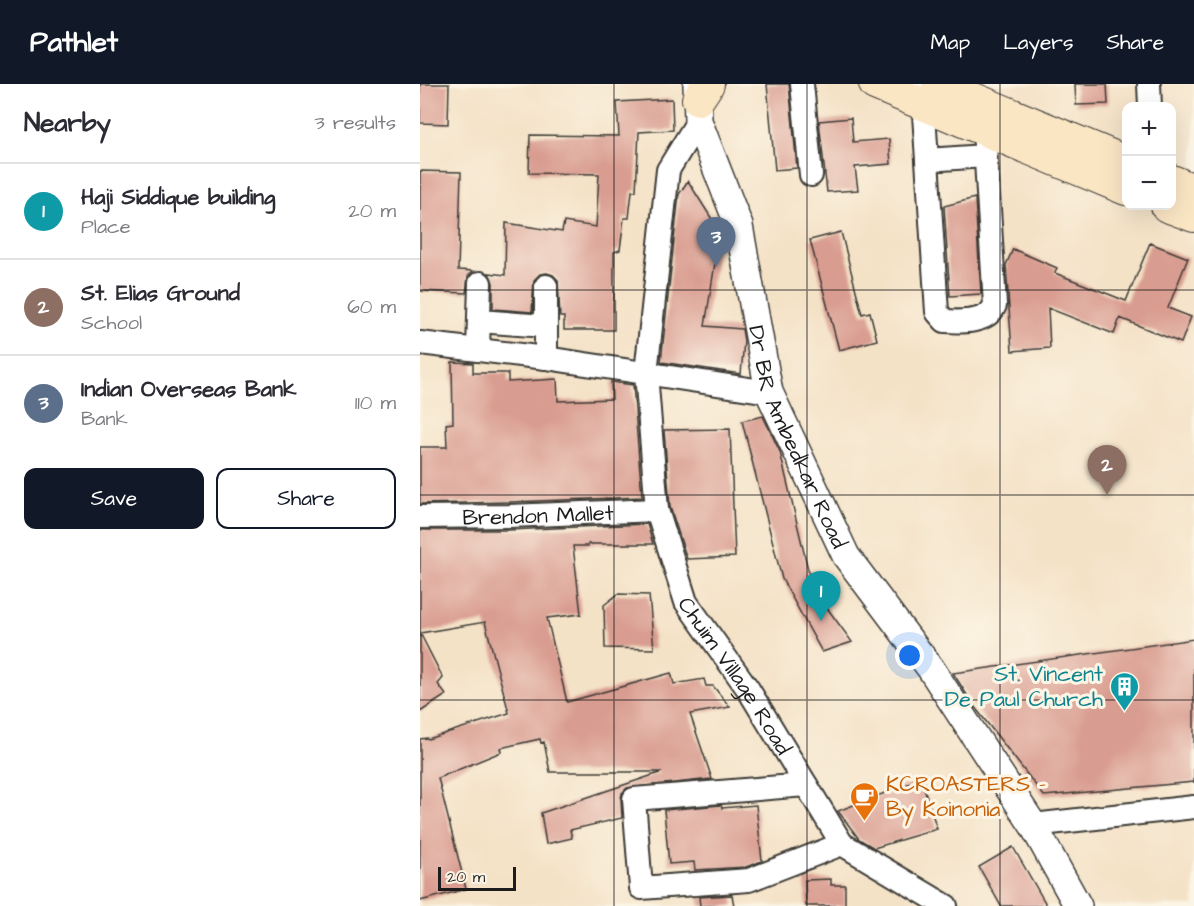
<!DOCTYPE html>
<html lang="en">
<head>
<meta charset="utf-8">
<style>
  :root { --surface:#fff; --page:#f2f2f3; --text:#2b2b33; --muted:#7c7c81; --line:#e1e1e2; --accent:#111827 }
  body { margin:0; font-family:"Architects Daughter",sans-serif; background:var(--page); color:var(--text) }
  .controls { position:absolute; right:18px; top:18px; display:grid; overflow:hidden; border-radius:12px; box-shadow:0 6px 24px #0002 }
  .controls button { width:54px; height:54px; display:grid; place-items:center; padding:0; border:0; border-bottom:2px solid var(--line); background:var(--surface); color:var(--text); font:30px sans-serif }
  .scale { position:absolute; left:18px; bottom:15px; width:78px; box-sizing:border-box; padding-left:6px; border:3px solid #1c1c1c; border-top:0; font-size:16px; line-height:21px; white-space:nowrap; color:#1c1c1c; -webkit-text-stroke:4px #fcf5e5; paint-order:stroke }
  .you { position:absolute; left:490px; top:572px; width:21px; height:21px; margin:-15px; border:4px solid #fff; border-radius:50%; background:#1a73e8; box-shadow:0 0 0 9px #1a73e833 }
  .badge { display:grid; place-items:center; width:39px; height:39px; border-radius:50%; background:var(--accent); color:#fff; font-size:20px; font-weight:700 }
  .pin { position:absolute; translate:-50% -50px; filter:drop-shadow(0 2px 3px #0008) }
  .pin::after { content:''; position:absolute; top:32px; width:21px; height:18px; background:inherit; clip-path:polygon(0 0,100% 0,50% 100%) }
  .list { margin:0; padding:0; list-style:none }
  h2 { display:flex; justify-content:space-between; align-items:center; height:78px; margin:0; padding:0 24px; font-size:26px }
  h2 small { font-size:20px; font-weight:400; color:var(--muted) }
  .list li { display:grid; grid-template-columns:39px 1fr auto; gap:18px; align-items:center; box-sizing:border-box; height:96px; padding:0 24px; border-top:2px solid var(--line) }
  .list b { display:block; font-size:22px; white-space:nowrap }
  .list p { margin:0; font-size:20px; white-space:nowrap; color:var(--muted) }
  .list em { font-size:20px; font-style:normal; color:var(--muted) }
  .actions { display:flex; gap:12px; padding:18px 24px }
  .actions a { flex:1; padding:14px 0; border:2px solid var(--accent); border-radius:12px; text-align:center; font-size:21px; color:var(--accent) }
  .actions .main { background:var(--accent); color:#fff }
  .map { position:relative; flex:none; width:774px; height:822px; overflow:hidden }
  header { display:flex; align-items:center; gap:36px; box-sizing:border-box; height:84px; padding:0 30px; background:var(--accent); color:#fff }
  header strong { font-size:28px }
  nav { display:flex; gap:33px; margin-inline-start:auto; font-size:21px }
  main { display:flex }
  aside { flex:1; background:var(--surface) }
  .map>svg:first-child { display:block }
  .building { fill:#d99c90 }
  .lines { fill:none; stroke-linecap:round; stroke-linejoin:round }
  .minor-casing { stroke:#3c3a36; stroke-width:26 }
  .tertiary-casing { stroke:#3c3a36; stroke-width:30 }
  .secondary-casing { stroke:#3c3a36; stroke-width:34 }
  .minor { stroke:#fff; stroke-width:22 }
  .tertiary { stroke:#fff; stroke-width:27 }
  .secondary { stroke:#fbe6c4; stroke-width:32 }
  .grid { fill:none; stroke:#1c1c1c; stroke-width:1.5; stroke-opacity:0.55 }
  .labels { text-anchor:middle; stroke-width:6; stroke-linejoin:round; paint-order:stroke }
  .street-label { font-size:22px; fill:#1c1c1c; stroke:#fcf5e5 }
  .culture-label { font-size:22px; fill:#0d838f; stroke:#fcf5e5; text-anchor:end }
  .food-label { font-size:22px; fill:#c56008; stroke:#fcf5e5; text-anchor:start }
</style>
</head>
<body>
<header>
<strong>Pathlet</strong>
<nav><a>Map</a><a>Layers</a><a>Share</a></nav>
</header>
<main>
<aside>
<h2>Nearby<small>3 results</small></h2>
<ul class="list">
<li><span class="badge" style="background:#0f9aa8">1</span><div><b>Haji Siddique building</b><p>Place</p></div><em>20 m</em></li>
<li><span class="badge" style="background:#8d6e63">2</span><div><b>St. Elias Ground</b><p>School</p></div><em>60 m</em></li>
<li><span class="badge" style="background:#5c6f8a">3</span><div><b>Indian Overseas Bank</b><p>Bank</p></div><em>110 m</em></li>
</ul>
<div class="actions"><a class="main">Save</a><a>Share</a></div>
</aside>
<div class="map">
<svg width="774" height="822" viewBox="0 0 774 822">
  <rect width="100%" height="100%" fill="#fcf5e5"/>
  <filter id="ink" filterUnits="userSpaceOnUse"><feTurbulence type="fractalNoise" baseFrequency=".0167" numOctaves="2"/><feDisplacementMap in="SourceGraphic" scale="12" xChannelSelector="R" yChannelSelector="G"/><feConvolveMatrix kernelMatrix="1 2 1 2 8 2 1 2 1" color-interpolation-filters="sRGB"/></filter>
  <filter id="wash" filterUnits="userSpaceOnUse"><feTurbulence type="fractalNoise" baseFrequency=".008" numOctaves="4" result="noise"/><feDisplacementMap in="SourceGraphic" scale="24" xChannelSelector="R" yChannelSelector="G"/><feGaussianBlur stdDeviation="1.35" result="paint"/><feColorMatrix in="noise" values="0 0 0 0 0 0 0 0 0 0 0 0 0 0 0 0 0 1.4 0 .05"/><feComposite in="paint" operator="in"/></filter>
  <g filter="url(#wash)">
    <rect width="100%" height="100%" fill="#f4e2c7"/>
    <g id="blocks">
      <path class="building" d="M 0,0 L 29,0 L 28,40 L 0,39 Z
        M 347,0 L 369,0 L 377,84 L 355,86 Z
        M 655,0 L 687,0 L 688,20 L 656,21 Z
        M 252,15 L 253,46 L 219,48 L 216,107 L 212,107 L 209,134 L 204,134 L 200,166 L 194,168 L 194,246 L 144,246 L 144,233 L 140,233 L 138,196 L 133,191 L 127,189 L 120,190 L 114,196 L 112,228 L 73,225 L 73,199 L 69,189 L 85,191 L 86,139 L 142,148 L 144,138 L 176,143 L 179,90 L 109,89 L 110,51 L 199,52 L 197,18 Z
        M 431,34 L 433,58 L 469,55 L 471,80 L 435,83 L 438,106 L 407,108 L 399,37 Z
        M 0,87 L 41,88 L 38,186 L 53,187 L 48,192 L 46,209 L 0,207 Z
        M 268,97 L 300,148 L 285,242 L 322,245 L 324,257 L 321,290 L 241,278 L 259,110 Z
        M 555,114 L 561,210 L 530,212 L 524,122 Z
        M 421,148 L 442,230 L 450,228 L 457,256 L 419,266 L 390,156 Z
        M 730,159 L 768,174 L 748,224 L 771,233 L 761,259 L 700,234 L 694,250 L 628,224 L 630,264 L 592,267 L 586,181 L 593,165 L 637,184 L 635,189 L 706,217 Z
        M 32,278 L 53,279 L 53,289 L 88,289 L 88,298 L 137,295 L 138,317 L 192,315 L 191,298 L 213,301 L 222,413 L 89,418 L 0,420 L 0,363 L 27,363 L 26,340 L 33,339 Z
        M 343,332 L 360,368 L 396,519 L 402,517 L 432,558 L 402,568 L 362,495 L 322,337 Z
        M 310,345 L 315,473 L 267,475 L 250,423 L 244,346 Z
        M 227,440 L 233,460 L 168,460 L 168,462 L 153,462 L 161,530 L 127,534 L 147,618 L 251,589 L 254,600 L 284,595 L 286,602 L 293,602 L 310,623 L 270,630 L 292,695 L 207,704 L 202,709 L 201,715 L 202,734 L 150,746 L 152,754 L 126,760 L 121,729 L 242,688 L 130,688 L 124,658 L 121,659 L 120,655 L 80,664 L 81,668 L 18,694 L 46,805 L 0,817 L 0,655 L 7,654 L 8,655 L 89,629 L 65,538 L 0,549 L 0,446 L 89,446 Z
        M 198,510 L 229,511 L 234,565 L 185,564 L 184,521 Z
        M 0,549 L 23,594 L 18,600 L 26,611 L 0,628 Z
        M 774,555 L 774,698 L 624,712 L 554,622 L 533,589 Z
        M 501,695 L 517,745 L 454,764 L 439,755 L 418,727 Z
        M 301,721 L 302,724 L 336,721 L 342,777 L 326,783 L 275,786 L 274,778 L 249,780 L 244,726 Z
        M 593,763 L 627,822 L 581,822 L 559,783 Z
        M 411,795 L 411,801 L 425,801 L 425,822 L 386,822 L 385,796 Z
        M 312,811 L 314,822 L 280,822 L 279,813 Z"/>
    </g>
  </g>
  <g filter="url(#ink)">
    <use href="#blocks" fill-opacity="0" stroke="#3c3a36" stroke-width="1.5"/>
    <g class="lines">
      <defs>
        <g id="minor">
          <path d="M 382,0 L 391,91"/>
          <path d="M 502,0 L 517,228 L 525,237 C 542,238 568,239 575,221 L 564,45"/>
          <path d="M 729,0 L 730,22"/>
          <path id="s1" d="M 278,37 L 248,86 L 226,289 L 237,426 L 266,518 L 328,605 L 422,760 L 526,822"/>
          <path d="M 507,76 L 565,72"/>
          <path d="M 126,202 L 126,274"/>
          <path d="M 59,237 L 125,242"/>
          <path d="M 0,259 L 126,274 L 349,308"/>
          <path d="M 58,266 L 60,199"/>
          <path id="s2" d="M 0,433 L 89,432 L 237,426"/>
          <path d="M 386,701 L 214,715 L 221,804 L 329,796 L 422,760"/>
          <path d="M 613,741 L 774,723"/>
        </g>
        <g id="tertiary">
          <path id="s3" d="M 277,0 L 278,37 L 319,142 L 349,308 L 426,472 L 511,585 L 613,741 L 658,822"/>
        </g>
        <path id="secondary" d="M 455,0 L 706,105
          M 518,0 L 706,78
          M 278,15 L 288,0
          M 752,97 L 774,106
          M 747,122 L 774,132"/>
      </defs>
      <use href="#minor" class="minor-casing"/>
      <use href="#tertiary" class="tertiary-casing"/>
      <use href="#secondary" class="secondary-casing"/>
      <use href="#minor" class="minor"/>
      <use href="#tertiary" class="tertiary"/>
      <use href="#secondary" class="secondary"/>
    </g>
  </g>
  <path class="grid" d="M 194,0 L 194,822M 387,0 L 387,822M 580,0 L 580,822M 0,206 L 774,206M 0,411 L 774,411M 0,616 L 774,616"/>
  <defs>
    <symbol id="building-pin" viewBox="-11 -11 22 30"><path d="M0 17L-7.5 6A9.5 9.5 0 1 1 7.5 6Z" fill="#0f9aa8" stroke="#fcf5e5"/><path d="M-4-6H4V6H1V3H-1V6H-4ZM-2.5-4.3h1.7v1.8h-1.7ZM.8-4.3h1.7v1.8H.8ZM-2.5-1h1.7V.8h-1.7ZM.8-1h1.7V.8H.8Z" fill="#fff"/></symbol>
    <symbol id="cafe-pin" viewBox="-11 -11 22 30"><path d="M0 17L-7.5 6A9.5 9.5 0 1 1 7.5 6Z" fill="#e8710a" stroke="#fcf5e5"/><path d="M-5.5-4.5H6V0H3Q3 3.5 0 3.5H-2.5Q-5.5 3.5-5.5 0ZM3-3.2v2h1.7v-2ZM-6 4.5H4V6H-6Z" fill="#fff"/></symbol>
  </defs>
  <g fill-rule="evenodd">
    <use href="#building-pin" x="688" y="586" width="33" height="45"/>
    <use href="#cafe-pin" x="428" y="696" width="33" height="45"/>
  </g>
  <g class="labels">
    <g class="street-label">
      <text dy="8" stroke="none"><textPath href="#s3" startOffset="370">Dr BR Ambedkar Road</textPath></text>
      <text dy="8" stroke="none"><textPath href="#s2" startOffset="118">Brendon Mallet</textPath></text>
      <text dy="8" stroke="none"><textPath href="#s1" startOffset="584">Chuim Village Road</textPath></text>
    </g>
    <g class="culture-label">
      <text x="683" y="597">St. Vincent<tspan x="683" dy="25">De Paul Church</tspan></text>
    </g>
    <g class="food-label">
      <text x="466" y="707">KCROASTERS -<tspan x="466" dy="25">By Koinonia</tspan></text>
    </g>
  </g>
</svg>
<div class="controls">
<button>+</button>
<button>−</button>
</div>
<div class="scale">20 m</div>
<div class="you"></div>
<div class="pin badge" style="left:401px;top:537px;background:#0f9aa8">1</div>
<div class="pin badge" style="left:687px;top:411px;background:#8d6e63">2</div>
<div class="pin badge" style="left:296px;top:183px;background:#5c6f8a">3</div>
</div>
</main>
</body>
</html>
